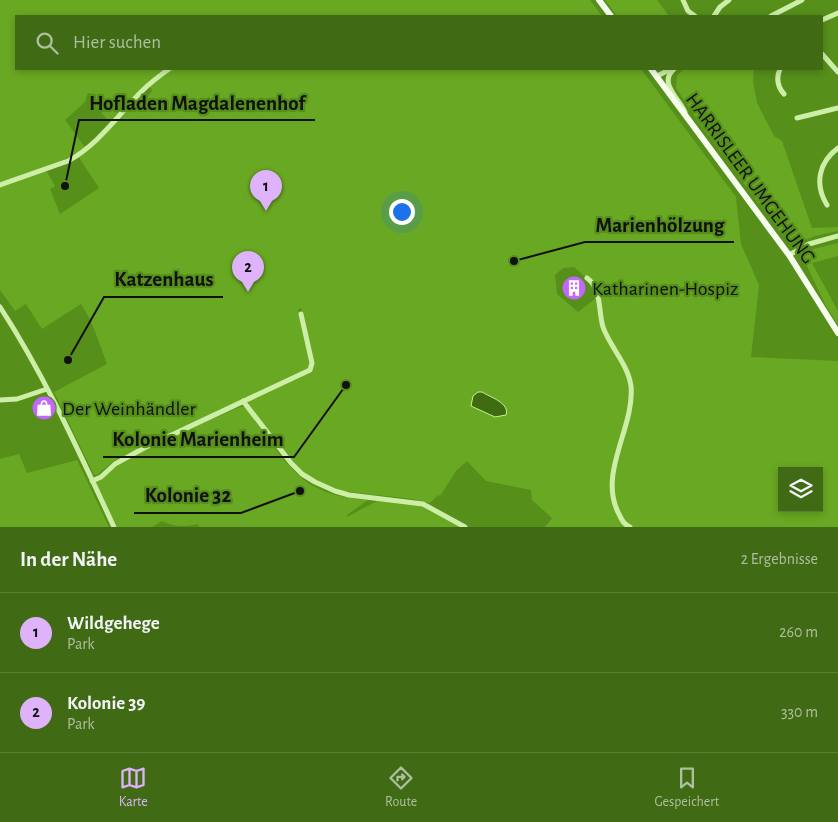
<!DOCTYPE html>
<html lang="de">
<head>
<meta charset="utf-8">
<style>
  :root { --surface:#406b14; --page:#4b7322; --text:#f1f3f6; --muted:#aebfa0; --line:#597e34; --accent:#deb3fa }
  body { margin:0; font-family:"Alegreya Sans",sans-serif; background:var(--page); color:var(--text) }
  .controls { position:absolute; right:15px; bottom:15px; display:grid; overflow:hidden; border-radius:0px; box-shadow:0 2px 8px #0003 }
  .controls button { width:45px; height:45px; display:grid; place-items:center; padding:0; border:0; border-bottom:1px solid var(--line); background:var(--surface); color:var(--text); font:25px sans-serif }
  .you { position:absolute; left:401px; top:211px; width:18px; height:18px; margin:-12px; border:4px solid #fff; border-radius:50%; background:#1a73e8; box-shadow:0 0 0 8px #1a73e833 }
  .badge { display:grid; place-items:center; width:32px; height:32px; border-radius:50%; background:var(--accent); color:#111; font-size:16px; font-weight:700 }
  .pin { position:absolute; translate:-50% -41px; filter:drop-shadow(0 1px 2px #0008) }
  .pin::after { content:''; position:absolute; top:26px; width:18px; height:15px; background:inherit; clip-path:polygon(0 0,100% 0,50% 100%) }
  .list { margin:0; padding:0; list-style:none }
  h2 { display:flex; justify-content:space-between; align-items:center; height:65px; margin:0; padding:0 20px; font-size:21px }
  h2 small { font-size:16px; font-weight:400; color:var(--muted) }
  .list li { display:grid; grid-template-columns:32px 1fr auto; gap:15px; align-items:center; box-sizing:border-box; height:80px; padding:0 20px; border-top:1px solid var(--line) }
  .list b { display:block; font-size:19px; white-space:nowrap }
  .list p { margin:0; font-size:16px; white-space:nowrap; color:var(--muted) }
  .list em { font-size:16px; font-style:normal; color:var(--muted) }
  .icon { flex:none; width:28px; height:28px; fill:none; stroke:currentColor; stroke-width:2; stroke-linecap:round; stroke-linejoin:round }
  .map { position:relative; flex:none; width:838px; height:527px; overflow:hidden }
  .search { position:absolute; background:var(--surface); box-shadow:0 2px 8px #0003; left:15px; right:15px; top:15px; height:55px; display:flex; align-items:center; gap:12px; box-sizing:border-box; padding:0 18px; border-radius:0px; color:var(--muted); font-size:19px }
  .sheet { height:225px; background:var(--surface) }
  nav { display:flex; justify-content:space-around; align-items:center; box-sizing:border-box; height:70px; border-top:1px solid var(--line); background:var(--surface); font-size:14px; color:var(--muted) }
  nav a { display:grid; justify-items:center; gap:2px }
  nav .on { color:var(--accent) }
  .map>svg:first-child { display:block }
  .green { fill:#69a822; fill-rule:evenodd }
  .water { fill:#3f6c11; stroke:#c9f199 }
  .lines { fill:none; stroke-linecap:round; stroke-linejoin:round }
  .minor { stroke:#cdeea7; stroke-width:5 }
  .major { stroke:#f6ffee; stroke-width:6 }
  .labels { text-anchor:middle; stroke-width:4.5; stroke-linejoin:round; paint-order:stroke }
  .street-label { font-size:20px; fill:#111; stroke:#568f1a }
  .poi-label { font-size:20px; fill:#111; stroke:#568f1a; text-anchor:start }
  .leader { fill:none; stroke:#111; stroke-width:2 }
  .callout-dot { fill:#111; stroke:#568f1a; stroke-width:2 }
  .callout-label { font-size:21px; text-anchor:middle; font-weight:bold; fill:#111; stroke:#568f1a; stroke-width:4.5; stroke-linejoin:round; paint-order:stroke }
</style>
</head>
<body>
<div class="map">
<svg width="838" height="527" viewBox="0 0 838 527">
  <rect width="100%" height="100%" fill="#568f1a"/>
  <path class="green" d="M 0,0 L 590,0 L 602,16 L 16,16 L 16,69 L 641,69 L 736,197 L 741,244 L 759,285 L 751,357 L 838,361 L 838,527 L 545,527 L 552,518 L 532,500 L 531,490 L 486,481 L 467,461 L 456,471 L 440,496 L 438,495 L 430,503 C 404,496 377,496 350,492 C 335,490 316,482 304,473 C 285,457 264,425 248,404 L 249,401 L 310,372 L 314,364 L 301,308 L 298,309 L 311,364 L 309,369 L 115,460 L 97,475 L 94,475 L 54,392 L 107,364 L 91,321 L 81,304 L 42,329 L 26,304 L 15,311 L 0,290 L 0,187 L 46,170 L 55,186 L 50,189 L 60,214 L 99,188 L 76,153 C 53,167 26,175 0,182 ZM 164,69 L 167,73 L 150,86 L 152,91 L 139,107 L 133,105 L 102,137 L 87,150 L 65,120 L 85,102 L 88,93 L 94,95 L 96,98 L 94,105 L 111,123 L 149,81 ZM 574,267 L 594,285 L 596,298 L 578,312 L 557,294 L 555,275 L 563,268 ZM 782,471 L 819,471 L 819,508 L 782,508 Z
    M 605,0 L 657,0 L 669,16 L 617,16 Z
    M 684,69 L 754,69 L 753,82 L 757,103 L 774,136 L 782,141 L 812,228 L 838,227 L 838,231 L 815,236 L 794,244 L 788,243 L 699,123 L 676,88 L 677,75 Z
    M 838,243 L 838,256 L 812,263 L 838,311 L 838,325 L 826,306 L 805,262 L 806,254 L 813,249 Z
    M 240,407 L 245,407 C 262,429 282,462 303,479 C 321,494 346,498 368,500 L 347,515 L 347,517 L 379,500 L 417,504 L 429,508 L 461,527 L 200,527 L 197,524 C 187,527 172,527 162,521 L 152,527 L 117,527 L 93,482 C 138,449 189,429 240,407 Z
    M 19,454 L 27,473 L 77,460 L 109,527 L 0,527 L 0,459 Z"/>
  <path class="water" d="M 478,392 L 482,392 C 490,397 510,403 506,415 L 495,417 L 471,406 L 473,396 Z"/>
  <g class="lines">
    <path class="minor" d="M 683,0 L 688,11 L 695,16
      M 714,16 L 720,7 L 729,0
      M 771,16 L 802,0
      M 822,20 L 838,13
      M 822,54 L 838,72
      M 674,69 C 658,83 679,98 685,112
      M 780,69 C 776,78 777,86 784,94
      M 657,76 L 671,69
      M 797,118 L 838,108
      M 0,185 L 68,161 C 98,145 118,115 142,91 C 150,83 159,76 169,69
      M 827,205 C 814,184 819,162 838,148
      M 789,255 L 809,244 L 838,236
      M 587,278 C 602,289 598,310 603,327 C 610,347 628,364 631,386 C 635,428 596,475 620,516 C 622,521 625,525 630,527
      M 0,307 C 45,376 79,452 114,527
      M 0,400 L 17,399 L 47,389
      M 243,401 L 291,463 L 302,474 L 315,482 L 335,491 L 349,495 L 423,504 L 465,527
      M 92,481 L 101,477 L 115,464 L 144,448 L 310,370 L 312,363 L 301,314"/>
    <path class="major" d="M 599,0 L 611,16
      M 651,69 L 789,255 L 838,333"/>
  </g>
  <defs>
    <symbol id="building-disc" viewBox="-11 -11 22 22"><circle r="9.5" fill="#c664ff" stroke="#568f1a"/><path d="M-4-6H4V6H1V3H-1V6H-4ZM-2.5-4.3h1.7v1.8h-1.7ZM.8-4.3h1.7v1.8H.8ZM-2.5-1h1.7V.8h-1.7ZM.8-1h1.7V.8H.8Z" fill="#fff"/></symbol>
    <symbol id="shop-disc" viewBox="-11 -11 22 22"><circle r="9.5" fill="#c664ff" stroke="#568f1a"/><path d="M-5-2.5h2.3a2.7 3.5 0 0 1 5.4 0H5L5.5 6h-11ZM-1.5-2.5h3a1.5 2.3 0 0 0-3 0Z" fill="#fff"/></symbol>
  </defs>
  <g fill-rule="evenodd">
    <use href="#building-disc" x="560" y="274" width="28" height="28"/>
    <use href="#shop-disc" x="30" y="394" width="28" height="28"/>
  </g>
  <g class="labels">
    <g class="street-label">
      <text transform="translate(751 178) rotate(54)" y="7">HARRISLEER UMGEHUNG</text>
    </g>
    <g class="poi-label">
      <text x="592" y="295">Katharinen-Hospiz</text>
      <text x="62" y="415">Der Weinhändler</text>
    </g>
  </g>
  <path class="leader" d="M65 186L79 120H315M514 261L585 242H734M68 360L104 297H223M346 385L294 457H103M300 491L241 513H134"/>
  <g class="callout-dot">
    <circle cx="65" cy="186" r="5"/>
    <circle cx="514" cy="261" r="5"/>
    <circle cx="68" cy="360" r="5"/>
    <circle cx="346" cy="385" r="5"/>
    <circle cx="300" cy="491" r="5"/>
  </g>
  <g class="callout-label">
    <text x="197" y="110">Hofladen Magdalenenhof</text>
    <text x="660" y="232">Marienhölzung</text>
    <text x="164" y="286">Katzenhaus</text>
    <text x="198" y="446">Kolonie Marienheim</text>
    <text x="188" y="502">Kolonie 32</text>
  </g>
</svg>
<div class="controls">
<button><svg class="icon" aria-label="layers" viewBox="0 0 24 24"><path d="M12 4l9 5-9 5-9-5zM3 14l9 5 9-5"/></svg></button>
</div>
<div class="you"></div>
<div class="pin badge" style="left:266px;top:211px">1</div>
<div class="pin badge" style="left:248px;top:292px">2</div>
<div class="search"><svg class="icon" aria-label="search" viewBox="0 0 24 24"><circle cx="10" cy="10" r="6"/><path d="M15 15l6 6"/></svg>Hier suchen</div>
</div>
<section class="sheet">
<h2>In der Nähe<small>2 Ergebnisse</small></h2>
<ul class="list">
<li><span class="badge">1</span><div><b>Wildgehege</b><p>Park</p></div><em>260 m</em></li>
<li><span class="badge">2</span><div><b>Kolonie 39</b><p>Park</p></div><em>330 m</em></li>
</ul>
</section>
<nav>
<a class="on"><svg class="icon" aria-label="map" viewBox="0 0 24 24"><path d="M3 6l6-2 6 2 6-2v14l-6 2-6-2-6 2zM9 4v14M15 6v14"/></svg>Karte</a>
<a><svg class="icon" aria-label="directions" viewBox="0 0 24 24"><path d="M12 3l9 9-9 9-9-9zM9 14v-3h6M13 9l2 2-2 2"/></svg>Route</a>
<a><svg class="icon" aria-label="saved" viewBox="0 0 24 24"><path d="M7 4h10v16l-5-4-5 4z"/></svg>Gespeichert</a>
</nav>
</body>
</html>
